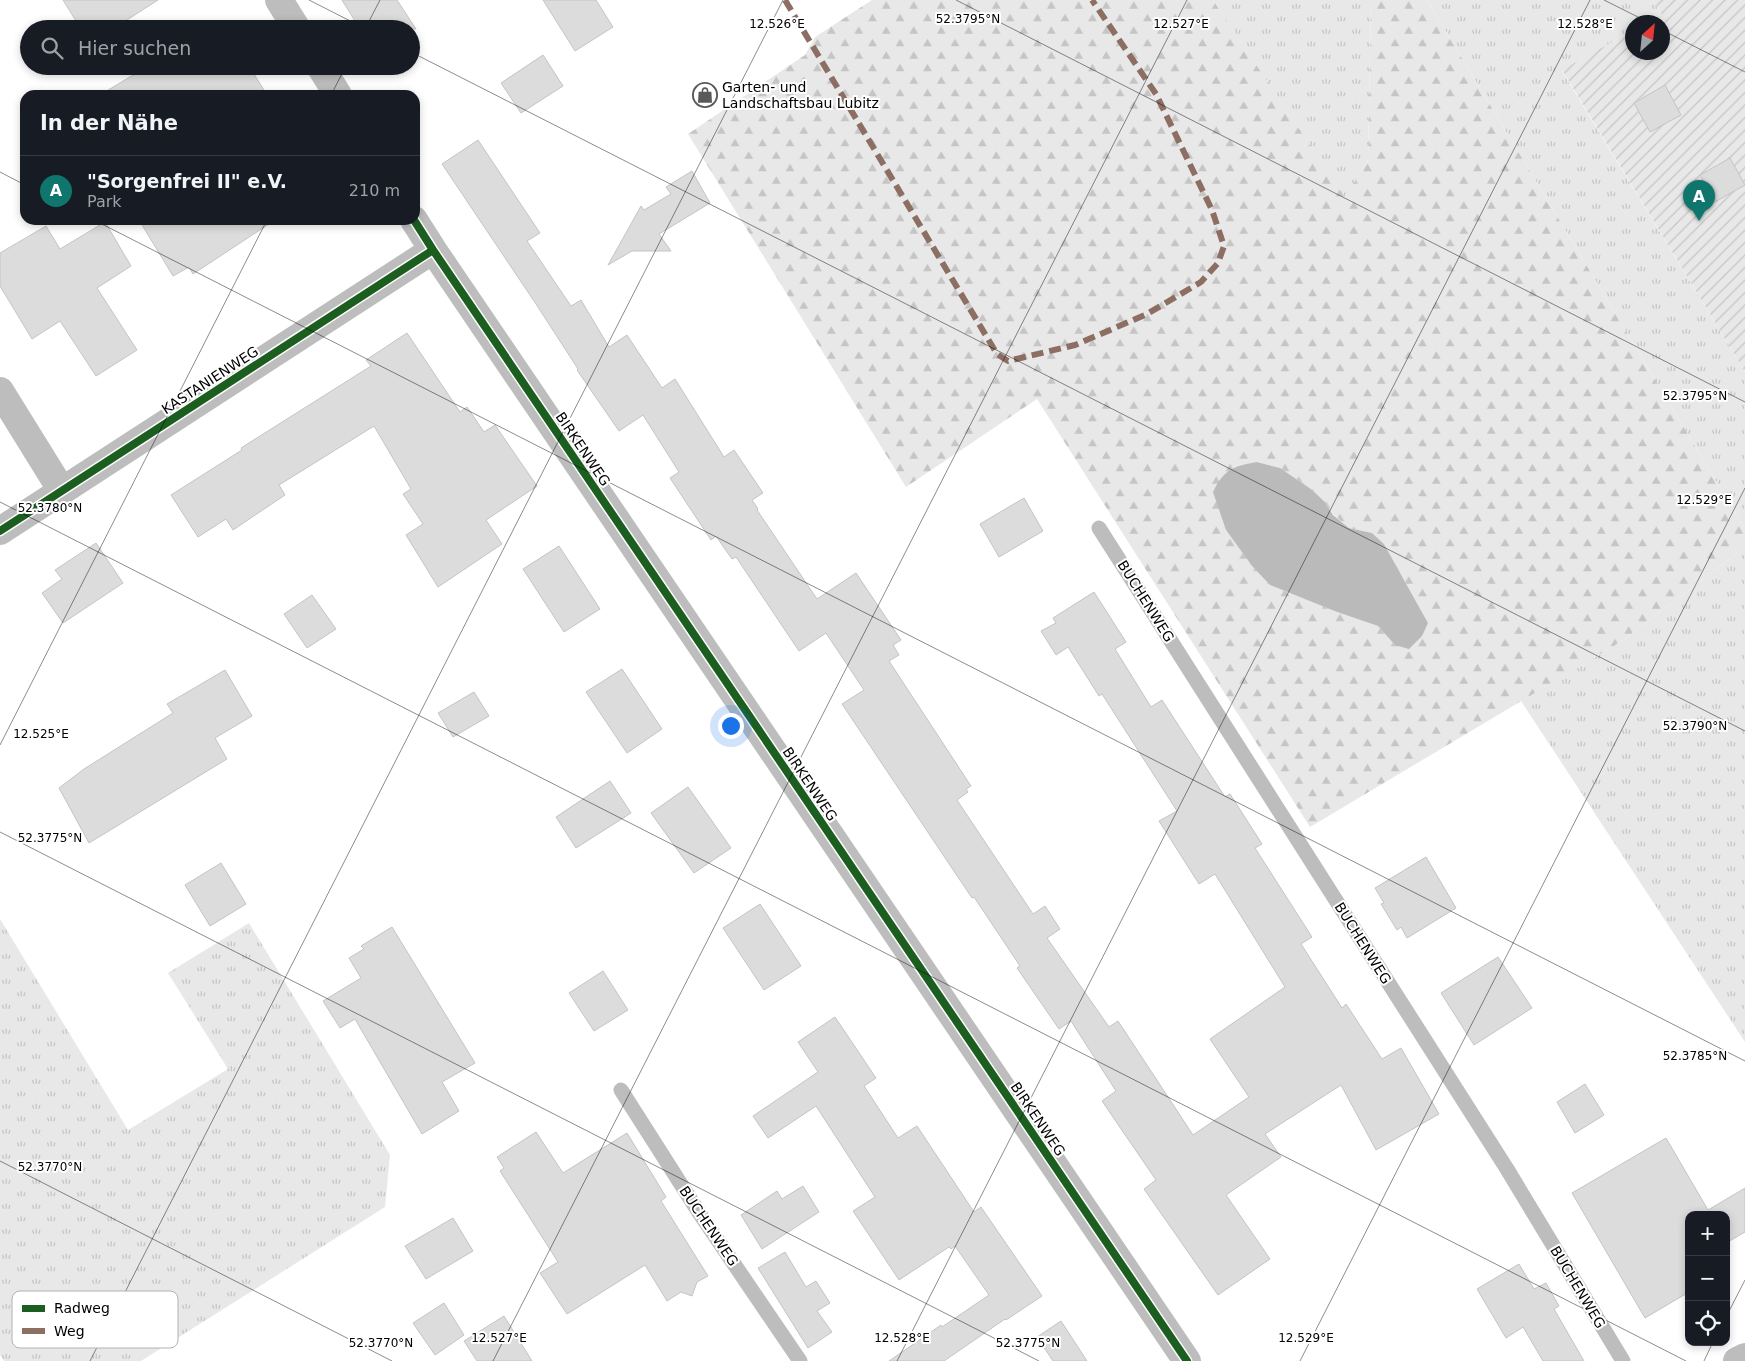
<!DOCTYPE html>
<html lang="de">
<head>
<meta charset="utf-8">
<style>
  :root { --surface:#171b24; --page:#20242c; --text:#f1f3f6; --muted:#9ea1a6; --line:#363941; --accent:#0f766e }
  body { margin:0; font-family:"DejaVu Sans",sans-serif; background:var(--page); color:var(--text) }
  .controls { position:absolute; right:15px; bottom:15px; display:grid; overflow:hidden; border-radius:10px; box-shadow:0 2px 8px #0003 }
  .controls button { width:45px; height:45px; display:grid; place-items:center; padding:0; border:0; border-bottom:1px solid var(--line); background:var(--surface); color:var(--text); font:25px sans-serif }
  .compass { position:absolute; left:1625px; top:15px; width:45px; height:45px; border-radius:50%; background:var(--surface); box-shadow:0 2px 8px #0003; rotate:27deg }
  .you { position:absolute; left:730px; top:725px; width:18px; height:18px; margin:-12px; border:4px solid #fff; border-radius:50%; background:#1a73e8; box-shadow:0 0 0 8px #1a73e833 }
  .badge { display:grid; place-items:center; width:32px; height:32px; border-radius:50%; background:var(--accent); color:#fff; font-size:16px; font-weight:700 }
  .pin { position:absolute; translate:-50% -41px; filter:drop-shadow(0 1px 2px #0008) }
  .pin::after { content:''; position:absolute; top:26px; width:18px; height:15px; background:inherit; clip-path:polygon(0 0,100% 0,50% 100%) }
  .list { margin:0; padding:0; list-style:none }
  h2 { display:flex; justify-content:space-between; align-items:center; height:65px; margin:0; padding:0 20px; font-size:21px }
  h2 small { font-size:16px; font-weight:400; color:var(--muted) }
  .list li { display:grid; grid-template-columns:32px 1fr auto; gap:15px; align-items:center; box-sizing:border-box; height:70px; padding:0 20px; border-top:1px solid var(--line) }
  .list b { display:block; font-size:19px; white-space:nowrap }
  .list p { margin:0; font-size:16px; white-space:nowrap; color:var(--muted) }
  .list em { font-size:16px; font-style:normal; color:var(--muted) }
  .icon { flex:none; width:28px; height:28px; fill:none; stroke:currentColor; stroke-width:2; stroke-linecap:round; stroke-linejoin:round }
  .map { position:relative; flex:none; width:1745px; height:1361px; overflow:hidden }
  .search { position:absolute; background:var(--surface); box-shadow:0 2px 8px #0003; left:20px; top:20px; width:400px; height:55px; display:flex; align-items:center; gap:12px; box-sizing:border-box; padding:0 18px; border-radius:28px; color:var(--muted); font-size:19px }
  .panel { position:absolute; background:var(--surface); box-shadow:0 2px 8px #0003; left:20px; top:90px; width:400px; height:135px; border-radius:15px }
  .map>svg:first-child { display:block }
  .grass { fill:url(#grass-tufts) }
  .forest { fill:url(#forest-firs); fill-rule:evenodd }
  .garden { fill:url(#garden-furrows) }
  .water { fill:#bababa }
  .building { fill:#dcdcdc; stroke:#c4c4c4 }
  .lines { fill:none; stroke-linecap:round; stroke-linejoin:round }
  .service { stroke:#bdbdbd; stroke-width:15 }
  .minor { stroke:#bdbdbd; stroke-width:28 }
  .quiet { stroke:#8d6e63; stroke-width:6; stroke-dasharray:12 6; stroke-linecap:butt }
  .cycleway-casing { stroke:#fff; stroke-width:11 }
  .cycleway { stroke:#1b5e20; stroke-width:8 }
  .ticks { fill:none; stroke:#000; stroke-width:1; stroke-opacity:0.45 }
  .labels { text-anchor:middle; stroke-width:4; stroke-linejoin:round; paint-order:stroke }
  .poi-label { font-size:14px; fill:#000; stroke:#fff; text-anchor:start }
  .street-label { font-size:14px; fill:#000; stroke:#fff }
  .key { fill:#fff; stroke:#b2b2b2; stroke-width:1 }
  .key-label { font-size:14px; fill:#000 }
  .ticks-label { font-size:12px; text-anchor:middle; fill:#000; stroke:#fff; stroke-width:4; stroke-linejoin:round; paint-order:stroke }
</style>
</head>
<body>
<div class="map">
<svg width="1745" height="1361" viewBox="0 0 1745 1361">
  <defs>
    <pattern id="grass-tufts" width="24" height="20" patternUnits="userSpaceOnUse" patternTransform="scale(1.25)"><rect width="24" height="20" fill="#e8e8e8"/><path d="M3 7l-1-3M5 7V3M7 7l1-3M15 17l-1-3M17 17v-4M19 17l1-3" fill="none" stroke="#c5c5c5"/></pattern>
    <pattern id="forest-firs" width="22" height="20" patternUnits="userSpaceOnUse" patternTransform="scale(1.25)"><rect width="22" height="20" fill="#e8e8e8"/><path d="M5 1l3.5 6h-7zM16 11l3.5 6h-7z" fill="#c5c5c5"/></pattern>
    <pattern id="garden-furrows" width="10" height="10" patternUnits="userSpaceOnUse" patternTransform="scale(1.25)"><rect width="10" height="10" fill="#e8e8e8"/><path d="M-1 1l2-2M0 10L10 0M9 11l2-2" fill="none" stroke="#c5c5c5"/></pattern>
  </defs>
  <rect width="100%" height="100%" fill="#fff"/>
  <path class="grass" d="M 1213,0 L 1371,0 L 1368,160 L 1345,199 Z
    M 1427,0 L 1653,0 L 1662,15 L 1648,22 L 1632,22 L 1632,31 L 1562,71 L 1745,372 L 1745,529 Z
    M 1745,547 L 1745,1042 L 1521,701 L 1622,641 Z
    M 0,919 L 128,1130 L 228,1069 L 168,973 L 249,923 L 390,1155 L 385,1207 L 141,1361 L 4,1361 L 0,1355 Z"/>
  <path class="forest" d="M 872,0 L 1213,0 L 1345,198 L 1368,160 L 1371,0 L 1427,0 L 1745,529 L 1745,547 L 1622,641 L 1310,827 L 1037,399 L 906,487 L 688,134 L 805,55 L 815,37 ZM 1257,462 L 1280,468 L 1311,489 L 1325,502 L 1333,514 L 1349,528 L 1372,533 L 1384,544 L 1428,623 L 1395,645 L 1378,626 L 1337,612 L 1270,585 L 1252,566 L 1226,530 Z"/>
  <path class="garden" d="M 1653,0 L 1745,0 L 1745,372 L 1562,70 L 1632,31 L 1632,52 L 1662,52 L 1662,22 L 1648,22 L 1662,15 Z"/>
  <path class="water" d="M 1257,462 L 1280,468 L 1311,489 L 1325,502 L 1333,515 L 1349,528 L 1372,533 L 1384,544 L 1428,623 L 1422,636 L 1409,649 L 1395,645 L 1378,626 L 1337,612 L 1270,585 L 1252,566 L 1226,530 L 1213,492 C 1224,469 1234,466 1257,462 Z"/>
  <path class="building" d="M 63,0 L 158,0 L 113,29 L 81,29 Z
    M 342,0 L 397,0 L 416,29 L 360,29 Z
    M 543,0 L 596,0 L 613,27 L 575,51 Z
    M 543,55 L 563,86 L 521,113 L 501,83 Z
    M 148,66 L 249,66 L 267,95 L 100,95 Z
    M 1665,85 L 1681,115 L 1650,132 L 1634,103 Z
    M 478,140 L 540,233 L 527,241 L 571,306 L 581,300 L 609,347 L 627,335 L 662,388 L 675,379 L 724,457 L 734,450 L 763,493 L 752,500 L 758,509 L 757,510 L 817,599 L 856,573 L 901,640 L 893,645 L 899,655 L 889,661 L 971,786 L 966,789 L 968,792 L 957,800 L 1033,914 L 1045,906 L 1060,929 L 1047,938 L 1109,1027 L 1118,1021 L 1193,1135 L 1249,1097 L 1210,1039 L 1285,987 L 1215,874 L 1199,884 L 1159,821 L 1177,811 L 1102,694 L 1099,696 L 1068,647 L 1056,655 L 1041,631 L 1056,623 L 1053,618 L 1094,592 L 1126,642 L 1115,649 L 1151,707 L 1162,700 L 1225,797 L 1230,794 L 1262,844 L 1255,848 L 1312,937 L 1301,944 L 1342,1008 L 1346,1004 L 1382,1059 L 1401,1048 L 1439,1114 L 1376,1150 L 1341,1085 L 1265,1134 L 1281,1157 L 1226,1195 L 1270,1259 L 1218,1295 L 1144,1189 L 1156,1180 L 1102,1101 L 1116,1091 L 1071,1021 L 1059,1029 L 1017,968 L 1020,966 L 974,897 L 972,898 L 842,704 L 864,690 L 826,633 L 799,651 L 736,557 L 732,559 L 716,536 L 711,540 L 670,478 L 679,472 L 643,415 L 619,431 L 577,370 L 578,369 L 536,304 L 442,164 Z
    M 1730,158 L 1745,185 L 1715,202 L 1700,175 Z
    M 692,171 L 710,203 L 659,234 L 671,251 L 632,251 L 608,265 L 641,206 L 644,210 L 671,194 L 666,187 Z
    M 139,220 L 275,220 L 193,274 L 189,267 L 173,276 Z
    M 105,222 L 131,266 L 97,288 L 137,350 L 96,376 L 60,321 L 32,339 L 0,286 L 0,253 L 46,226 L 60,249 Z
    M 407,333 L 460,412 L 467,407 L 484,432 L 495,425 L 537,486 L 486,520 L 502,544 L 438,587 L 406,535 L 423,524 L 403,494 L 411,489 L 374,426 L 279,485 L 285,495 L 233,530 L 226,519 L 198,537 L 171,495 L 242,450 L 241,448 L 371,366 L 366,360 Z
    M 1024,498 L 1043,531 L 999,557 L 980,524 Z
    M 96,543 L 123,583 L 63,623 L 42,593 L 62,579 L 55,570 Z
    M 559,546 L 600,609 L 564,632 L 523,569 Z
    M 312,595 L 336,629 L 307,648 L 284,614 Z
    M 622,669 L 662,729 L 627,753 L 586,692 Z
    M 225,670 L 252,716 L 215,738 L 227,759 L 89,843 L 59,788 L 84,769 L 173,713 L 167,704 Z
    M 474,692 L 489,716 L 453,737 L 438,713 Z
    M 610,781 L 631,813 L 576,848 L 556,817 Z
    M 688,787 L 731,848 L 694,873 L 651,813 Z
    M 1426,857 L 1456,908 L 1407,938 L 1401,927 L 1397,930 L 1381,904 L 1384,903 L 1375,888 Z
    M 221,863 L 246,904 L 210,926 L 185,885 Z
    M 760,904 L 801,966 L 764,990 L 723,928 Z
    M 392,927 L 475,1063 L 442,1082 L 459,1111 L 422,1134 L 355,1019 L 340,1028 L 323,1001 L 361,978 L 349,958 L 364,949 L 361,946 Z
    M 1498,957 L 1532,1008 L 1474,1045 L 1441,993 Z
    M 603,971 L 628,1010 L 594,1031 L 569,993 Z
    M 835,1017 L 876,1078 L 864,1086 L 898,1138 L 917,1126 L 974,1212 L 981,1207 L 1042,1296 L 1006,1320 L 1005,1319 L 944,1361 L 889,1361 L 941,1325 L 942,1327 L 989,1295 L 955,1246 L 951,1249 L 949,1247 L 899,1280 L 853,1211 L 875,1197 L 816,1106 L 768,1138 L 753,1116 L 818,1072 L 798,1042 Z
    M 1585,1084 L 1604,1115 L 1575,1133 L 1557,1102 Z
    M 536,1132 L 563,1173 L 627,1133 L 666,1197 L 661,1201 L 708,1276 L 697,1282 L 692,1296 L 681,1292 L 667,1301 L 645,1265 L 567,1314 L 540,1273 L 558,1262 L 500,1171 L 504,1168 L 497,1157 Z
    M 1666,1138 L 1708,1210 L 1745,1188 L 1745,1232 L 1726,1243 L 1726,1215 L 1689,1215 L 1689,1292 L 1645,1318 L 1572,1193 Z
    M 803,1186 L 819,1212 L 762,1249 L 741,1215 L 777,1191 L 782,1199 Z
    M 453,1218 L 473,1251 L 426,1279 L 405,1246 Z
    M 785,1252 L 806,1287 L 816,1281 L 830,1303 L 817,1311 L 832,1332 L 808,1348 L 758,1268 Z
    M 1519,1264 L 1534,1289 L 1546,1283 L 1559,1306 L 1554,1309 L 1584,1361 L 1543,1361 L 1523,1327 L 1506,1338 L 1477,1289 Z
    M 444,1303 L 464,1335 L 435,1355 L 413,1323 Z
    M 504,1316 L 532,1361 L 477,1361 L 464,1341 Z
    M 1061,1321 L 1087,1361 L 1053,1361 L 1037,1337 Z"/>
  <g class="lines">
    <path class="service" d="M 1099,528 L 1507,1169 L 1623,1361
      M 621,1090 L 698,1211 L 800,1361"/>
    <path class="minor" d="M 279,0 L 297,29
      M 320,66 L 338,95
      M 414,220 L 433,250 L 1187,1361
      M 0,391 L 62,491
      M 0,531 L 433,250
      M 1737,1361 L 1745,1357"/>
    <path class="quiet" d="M 785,0 L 997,354 L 1008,361 L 1075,345 L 1147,314 L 1201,282 L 1218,263 L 1224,246 L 1212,210 L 1156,94 L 1092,0"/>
    <defs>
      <path id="cycleway" d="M 414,220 L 433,250 L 1187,1361
        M 0,531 L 433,250"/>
    </defs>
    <use href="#cycleway" class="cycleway-casing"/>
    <use href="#cycleway" class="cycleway"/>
  </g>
  <path class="ticks" d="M 309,0 L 366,29M 956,0 L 1745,402M 1604,0 L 1648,22M 365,29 L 380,0M 1662,30 L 1745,72M 411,52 L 1745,731M 331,95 L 346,66M 0,172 L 25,185M 94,220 L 1745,1061M 0,502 L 1686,1361M 0,745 L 267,220M 0,832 L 1039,1361M 0,1161 L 392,1361M 1726,1317 L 1745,1280M 90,1361 L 783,0M 493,1361 L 1187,0M 897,1361 L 1590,0M 1300,1361 L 1745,488M 1704,1361 L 1713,1342"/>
  <defs>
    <symbol id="shop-ring" viewBox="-11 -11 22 22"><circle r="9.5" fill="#fff" stroke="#595959" stroke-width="1.5"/><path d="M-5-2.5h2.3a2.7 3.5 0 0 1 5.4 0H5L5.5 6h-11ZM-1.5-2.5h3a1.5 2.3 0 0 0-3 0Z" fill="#595959"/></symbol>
  </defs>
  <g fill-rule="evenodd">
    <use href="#shop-ring" x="691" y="81" width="28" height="28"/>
  </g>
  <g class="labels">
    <g class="poi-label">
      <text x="722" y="92">Garten- und<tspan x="722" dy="16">Landschaftsbau Lubitz</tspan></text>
    </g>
    <g class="street-label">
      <text transform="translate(210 380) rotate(-33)" y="5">KASTANIENWEG</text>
      <text transform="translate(583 449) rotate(56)" y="5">BIRKENWEG</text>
      <text transform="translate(1146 601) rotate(58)" y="5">BUCHENWEG</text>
      <text transform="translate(810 784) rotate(56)" y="5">BIRKENWEG</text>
      <text transform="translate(1363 943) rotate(58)" y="5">BUCHENWEG</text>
      <text transform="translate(1038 1119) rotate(56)" y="5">BIRKENWEG</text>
      <text transform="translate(709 1226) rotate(56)" y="5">BUCHENWEG</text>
      <text transform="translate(1578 1287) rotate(59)" y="5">BUCHENWEG</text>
    </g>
  </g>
  <rect x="12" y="1291" width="166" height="57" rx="8" class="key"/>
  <rect x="22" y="1305" width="23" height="7" fill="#1b5e20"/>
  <rect x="22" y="1328" width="23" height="6" fill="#8d6e63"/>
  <g class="key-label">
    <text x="54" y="1313">Radweg</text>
    <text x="54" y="1336">Weg</text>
  </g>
  <g class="ticks-label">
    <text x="968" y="23">52.3795°N</text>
    <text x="777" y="28">12.526°E</text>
    <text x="1181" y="28">12.527°E</text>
    <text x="1585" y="28">12.528°E</text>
    <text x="1695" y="400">52.3795°N</text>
    <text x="1704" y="504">12.529°E</text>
    <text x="50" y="512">52.3780°N</text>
    <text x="1695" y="730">52.3790°N</text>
    <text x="41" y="738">12.525°E</text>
    <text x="50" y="842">52.3775°N</text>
    <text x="1695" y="1060">52.3785°N</text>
    <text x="50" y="1171">52.3770°N</text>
    <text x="499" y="1342">12.527°E</text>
    <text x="902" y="1342">12.528°E</text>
    <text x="1306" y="1342">12.529°E</text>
    <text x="381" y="1347">52.3770°N</text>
    <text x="1028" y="1347">52.3775°N</text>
  </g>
</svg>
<div class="controls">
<button>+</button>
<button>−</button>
<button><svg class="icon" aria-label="locate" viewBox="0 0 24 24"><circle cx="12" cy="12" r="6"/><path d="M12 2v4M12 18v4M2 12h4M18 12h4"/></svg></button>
</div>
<svg class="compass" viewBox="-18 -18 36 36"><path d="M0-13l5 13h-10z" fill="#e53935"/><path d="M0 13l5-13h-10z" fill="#9ea1a6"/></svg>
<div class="you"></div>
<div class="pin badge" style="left:1699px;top:221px">A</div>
<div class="search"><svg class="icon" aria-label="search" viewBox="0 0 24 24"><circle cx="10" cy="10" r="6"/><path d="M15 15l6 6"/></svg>Hier suchen</div>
<section class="panel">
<h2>In der Nähe<small></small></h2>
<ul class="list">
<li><span class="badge">A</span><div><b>&quot;Sorgenfrei II&quot; e.V.</b><p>Park</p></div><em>210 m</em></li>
</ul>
</section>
</div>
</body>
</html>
